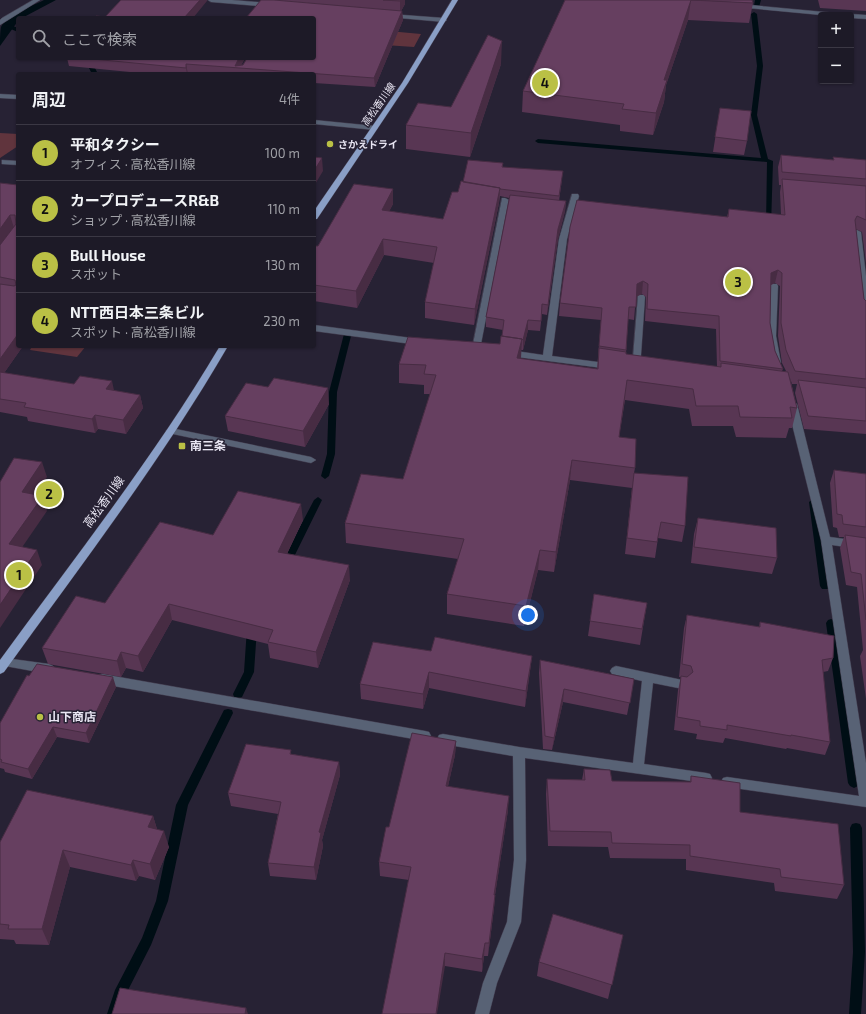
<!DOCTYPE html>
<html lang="ja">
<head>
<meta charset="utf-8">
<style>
  :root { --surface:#1d1a27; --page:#25232f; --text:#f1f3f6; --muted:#a0a1a7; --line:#3b3844; --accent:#bac045 }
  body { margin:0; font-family:"Exo 2","Noto Sans JP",sans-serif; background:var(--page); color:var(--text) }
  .controls { position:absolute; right:12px; top:12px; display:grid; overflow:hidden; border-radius:4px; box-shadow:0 1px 3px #0004 }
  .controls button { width:36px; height:36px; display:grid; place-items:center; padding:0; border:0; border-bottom:1px solid var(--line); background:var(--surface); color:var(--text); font:20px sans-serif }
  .you { position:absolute; left:528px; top:615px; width:14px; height:14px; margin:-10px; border:3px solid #fff; border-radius:50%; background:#1a73e8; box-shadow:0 0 0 6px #1a73e833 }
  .badge { display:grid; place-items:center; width:26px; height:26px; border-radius:50%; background:var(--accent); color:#111; font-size:13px; font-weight:700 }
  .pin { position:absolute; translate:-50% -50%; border:2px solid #fff; box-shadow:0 1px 4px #0006 }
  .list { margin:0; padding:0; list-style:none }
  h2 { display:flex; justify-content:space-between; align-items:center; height:52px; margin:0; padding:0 16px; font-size:17px }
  h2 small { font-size:13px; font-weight:400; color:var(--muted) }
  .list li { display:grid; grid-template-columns:26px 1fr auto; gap:12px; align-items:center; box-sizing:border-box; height:56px; padding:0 16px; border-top:1px solid var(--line) }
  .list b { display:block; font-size:15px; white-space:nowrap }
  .list p { margin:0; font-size:13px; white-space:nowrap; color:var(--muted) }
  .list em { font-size:13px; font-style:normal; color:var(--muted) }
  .icon { flex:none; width:22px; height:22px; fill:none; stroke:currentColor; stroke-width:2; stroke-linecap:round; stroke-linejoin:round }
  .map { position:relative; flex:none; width:866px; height:1014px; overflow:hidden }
  .search { position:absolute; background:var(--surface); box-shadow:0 1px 3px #0004; left:16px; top:16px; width:300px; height:44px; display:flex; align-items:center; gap:10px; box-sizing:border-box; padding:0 14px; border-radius:4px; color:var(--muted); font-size:15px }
  .panel { position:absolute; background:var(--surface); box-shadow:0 1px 3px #0004; left:16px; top:72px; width:300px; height:276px; border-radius:4px }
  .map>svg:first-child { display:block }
  .green { fill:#60343d }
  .water { fill:#000e15 }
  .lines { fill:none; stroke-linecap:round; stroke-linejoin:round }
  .stream { fill:#000e15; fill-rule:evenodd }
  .minor-casing { stroke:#423d4f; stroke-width:1 }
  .major-casing { stroke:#423d4f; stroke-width:1 }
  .minor { fill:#586275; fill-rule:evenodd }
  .major { fill:#8a9fc6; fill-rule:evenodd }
  .wall { fill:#583653; fill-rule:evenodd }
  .shaded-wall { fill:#472c43 }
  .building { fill:#663f60; stroke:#472c43 }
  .poi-dot { fill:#bac045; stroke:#272234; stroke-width:1.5 }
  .labels { text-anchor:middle; stroke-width:3; stroke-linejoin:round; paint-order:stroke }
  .far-street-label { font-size:10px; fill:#e9e6f3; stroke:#272234 }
  .far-poi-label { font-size:10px; font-weight:bold; fill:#e9e6f3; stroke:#272234; text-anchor:start }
  .poi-label { font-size:12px; font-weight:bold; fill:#e9e6f3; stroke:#272234; text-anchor:start }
  .street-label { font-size:12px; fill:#e9e6f3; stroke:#272234 }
</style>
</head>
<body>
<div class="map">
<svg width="866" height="1014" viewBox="0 0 866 1014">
  <rect width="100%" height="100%" fill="#272234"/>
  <path class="green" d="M 334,26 L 421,34 L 414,47 L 326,41 Z
    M 0,133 L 18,134 L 18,146 L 0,158 Z
    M 32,346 L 86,346 L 77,357 L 30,350 Z"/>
  <path class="water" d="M 44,0 L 56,0 L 22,18 L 18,18 L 18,21 L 0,46 C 0,40 0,32 1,27 C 7,15 32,6 44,0 Z"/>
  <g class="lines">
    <path class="stream" d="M 755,0 L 761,0 L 759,7 L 754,6 Z
      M 754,12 L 757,14 L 763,66 L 757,115 L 768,159 L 773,161 L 771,226 L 767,226 L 766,225 L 767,162 L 538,143 L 535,141 L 538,139 L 761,158 L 751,115 L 757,66 L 751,14 Z
      M 8,24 L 18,28 L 18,32 L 6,27 L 6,25 Z
      M 84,58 L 90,58 L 97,72 L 96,74 L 90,74 L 91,72 Z
      M 344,334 L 350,334 L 351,336 L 337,392 L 335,454 L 329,476 L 325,479 L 321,476 L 327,454 L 329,392 Z
      M 318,497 L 322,500 L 290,565 L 288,567 L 282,567 L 280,565 L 314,500 Z
      M 813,499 L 817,502 L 830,586 L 828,589 L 822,589 L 820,586 L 809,502 Z
      M 831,619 L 834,620 L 836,623 L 860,783 L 858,786 L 854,788 L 850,786 L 848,783 L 826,623 L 828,620 Z
      M 252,624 L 255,625 L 257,628 L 254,672 L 242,697 L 238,698 L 234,697 L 233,694 L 244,672 L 247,628 L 249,625 Z
      M 228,709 L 232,710 L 233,713 L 188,805 L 168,901 L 151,945 L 125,996 L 119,1014 L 107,1014 L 115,990 L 142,938 L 156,901 L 176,805 L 224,710 Z
      M 856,823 L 860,824 L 862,828 L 865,952 L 861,1014 L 849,1014 L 853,952 L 850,828 L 852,824 Z"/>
    <defs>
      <path id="minor" d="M 33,0 L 40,0 L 0,25 L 0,20 L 2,18 Z
        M 208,0 L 232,0 L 270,3 L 273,5 L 270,7 L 211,2 Z
        M 739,4 L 835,13 L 838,15 L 821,15 L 737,7 L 737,5 Z
        M 390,14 L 444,18 L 447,20 L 444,22 L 388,17 L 388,15 Z
        M 851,14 L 866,15 L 866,19 L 851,18 L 851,15 L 849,15 Z
        M 0,94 L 18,95 L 18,99 L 0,98 Z
        M 314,120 L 375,126 L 378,128 L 375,130 L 314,124 Z
        M 2,160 L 18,161 L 18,165 L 2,164 Z
        M 572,194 L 578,194 L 579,196 L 567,239 L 552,356 L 613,364 L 614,366 L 613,368 L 610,369 L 509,356 L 505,353 L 509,350 L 543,355 L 559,239 Z
        M 502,198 L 505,198 L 509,200 L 480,349 L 476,352 L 472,349 Z
        M 854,230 L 857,230 L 861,232 L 866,276 L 866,315 L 862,312 L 853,232 Z
        M 771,284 L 777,284 L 778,286 L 776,336 L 781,363 L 777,366 L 773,363 L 768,336 Z
        M 638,295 L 644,295 L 645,297 L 640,369 L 636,372 L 632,369 Z
        M 314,325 L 419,339 L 423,342 L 419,345 L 314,331 Z
        M 792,401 L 797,404 L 830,537 L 866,542 L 866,550 L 832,545 L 866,763 L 866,807 L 727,787 L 723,786 L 721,782 L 723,778 L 727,777 L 859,796 L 821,540 L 787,404 Z
        M 171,428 L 311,457 L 316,460 L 311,463 L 168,433 L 166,431 Z
        M 5,658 L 49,664 L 53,666 L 55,669 L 53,672 L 49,674 L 5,666 L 0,663 L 1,659 Z
        M 616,666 L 687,681 L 689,684 L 687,687 L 683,689 L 653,683 L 644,764 L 706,773 L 710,774 L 712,778 L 710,782 L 706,783 L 525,758 L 526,860 L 521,922 L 497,983 L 489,1014 L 475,1014 L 483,983 L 507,922 L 514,860 L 513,756 L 443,744 L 439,743 L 437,739 L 439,735 L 443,734 L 519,747 L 633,763 L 642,681 L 612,674 L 610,671 L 612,668 Z
        M 102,674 L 425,731 L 429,732 L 431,736 L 429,740 L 425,741 L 102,684 L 98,682 L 96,679 L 98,676 Z"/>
      <path id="major" d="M 452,0 L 458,0 L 408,83 L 317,219 L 314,219 L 314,211 L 402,83 Z
        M 220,346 L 228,346 C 162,460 81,565 4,672 L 0,674 L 0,660 C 75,557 155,456 220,346 Z"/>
    </defs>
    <use href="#minor" class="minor-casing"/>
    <use href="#major" class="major-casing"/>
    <use href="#minor" class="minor"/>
    <use href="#major" class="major"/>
  </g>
  <path class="wall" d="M 261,0 L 405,0 L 405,4 L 401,11 L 402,11 L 403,20 L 375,87 L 314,83 L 314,74 L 150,74 L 69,66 L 67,58 L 245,58 L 241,65 L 314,58 Z
    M 691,0 L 753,3 L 749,23 L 688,20 L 666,85 L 664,102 L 653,135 L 620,131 L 620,125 L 522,112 L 523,91 Z
    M 818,0 L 866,0 L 866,11 L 820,8 Z
    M 501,64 L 470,157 L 406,149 L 406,125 L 451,107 Z
    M 720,108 L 747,141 L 744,155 L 713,152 Z
    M 781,155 L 833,160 L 833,157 L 866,160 L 866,263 L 862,232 L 856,229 L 864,299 L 866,301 L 866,434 L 804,429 L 795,393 L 797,384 L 792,384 L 790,378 L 797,408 L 792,428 L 789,428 L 786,438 L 736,437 L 733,426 L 692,426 L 689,409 L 625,400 L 619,437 L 635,468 L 634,473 L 685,526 L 682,542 L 658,538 L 655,558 L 625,554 L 632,488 L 570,480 L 554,572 L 538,570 L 524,626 L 447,614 L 447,594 L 458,559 L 346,543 L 345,523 L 403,479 L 430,394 L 424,394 L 424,385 L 399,383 L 399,364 L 500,344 L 503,330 L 486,327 L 486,317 L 509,198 L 500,196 L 499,203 L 474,325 L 425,318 L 425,302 L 434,263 L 384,255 L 357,308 L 314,301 L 314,246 L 318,246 L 393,189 L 393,204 L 389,211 L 443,219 L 458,192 L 503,163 L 503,167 L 562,179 L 559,201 L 566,201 L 565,211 L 558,239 L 547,315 L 542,314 L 540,331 L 528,330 L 523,350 L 521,350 L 521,359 L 597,369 L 601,320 L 559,316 L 560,303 L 727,217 L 729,209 L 781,215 L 780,192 L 781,185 L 779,185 L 778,167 ZM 775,283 L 780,286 L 778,336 L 782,363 L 786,371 L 782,371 L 783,369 L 775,351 L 770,323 L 771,285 ZM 642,294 L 646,297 L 645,321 L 716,329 L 717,367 L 626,354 L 628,319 L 634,320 L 636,296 Z
    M 0,183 L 18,185 L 23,346 L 4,373 L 140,395 L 143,408 L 126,434 L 98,429 L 95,433 L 28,421 L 27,417 L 0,412 Z
    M 329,404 L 305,447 L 228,431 L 225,416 Z
    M 834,470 L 866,474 L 866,699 L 860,656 L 863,650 L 857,587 L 846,585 L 840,548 L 844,537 L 839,537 L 837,528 L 833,527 L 830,483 Z
    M 698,518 L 777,558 L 772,574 L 691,563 L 694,534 Z
    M 303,520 L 287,554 L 350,580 L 318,668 L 270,658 L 268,644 L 172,620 L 143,672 L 126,668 L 121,677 L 48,664 L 42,648 L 105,603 L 213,535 Z
    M 594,594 L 647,603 L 640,645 L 588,636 Z
    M 687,615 L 759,627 L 760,622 L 833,658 L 828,671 L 823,672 L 830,742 L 825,755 L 787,748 L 786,749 L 725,738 L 723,743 L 696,739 L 697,734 L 674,730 L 678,690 L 681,677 L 679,677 L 684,628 Z
    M 431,651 L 532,656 L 530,671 L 525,707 L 429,688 L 423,709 L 361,699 L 360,684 Z
    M 540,660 L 634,679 L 627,715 L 563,702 L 552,750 L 543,749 L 539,673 Z
    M 116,687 L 89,743 L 57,737 L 32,779 L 5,772 L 4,769 L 0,768 L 0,723 Z
    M 456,741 L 455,755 L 448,786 L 508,810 L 495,895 L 494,908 L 488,956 L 484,956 L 482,972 L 445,966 L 409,880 L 380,876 L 379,862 L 389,827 Z
    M 291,750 L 291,754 L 339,762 L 340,775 L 322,840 L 323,846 L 316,880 L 270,876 L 268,863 L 278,814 L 231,806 L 228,793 Z
    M 584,769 L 612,781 L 690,782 L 691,776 L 740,812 L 844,885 L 837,899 L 775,891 L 774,883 L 686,870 L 686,859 L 610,858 L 608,847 L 548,846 L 546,794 L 547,779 L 582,780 Z
    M 153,816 L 157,829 L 169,847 L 155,880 L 139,876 L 136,881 L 70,867 L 49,945 L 16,944 L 14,940 L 0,939 L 0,842 Z
    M 623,935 L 608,999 L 537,976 L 539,962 Z"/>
  <path class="shaded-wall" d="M 200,0 L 207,0 L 207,1 L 193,18 L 184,18 Z
    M 401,0 L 405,0 L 405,4 L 400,13 L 400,1 Z
    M 691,0 L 688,20 L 666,85 L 664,102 L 653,135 L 656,113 L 664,80 Z
    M 402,11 L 403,20 L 375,87 L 374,78 Z
    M 502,41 L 501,64 L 470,157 L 471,133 Z
    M 239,58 L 245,58 L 240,68 L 235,66 Z
    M 186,64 L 188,74 L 187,74 L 186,68 Z
    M 322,158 L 323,171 L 314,186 L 314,171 Z
    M 500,188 L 499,203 L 474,325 L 475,309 Z
    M 393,189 L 393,204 L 382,226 L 382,210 Z
    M 566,201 L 565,211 L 558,239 L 547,315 L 548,305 L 558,229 Z
    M 10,215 L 14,228 L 0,247 L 0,229 Z
    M 383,239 L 384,255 L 357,308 L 356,291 Z
    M 778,270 L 775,283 L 768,286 L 771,273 Z
    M 643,281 L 642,294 L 636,297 L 637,284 Z
    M 528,320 L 528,330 L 523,350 L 523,340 Z
    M 18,334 L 18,346 L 23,346 L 0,379 L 0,359 Z
    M 522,339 L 521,358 L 517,358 Z
    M 112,381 L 115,395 L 106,389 Z
    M 328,388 L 329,404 L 305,447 L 303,431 Z
    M 140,395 L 143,408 L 126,434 L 123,420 Z
    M 95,415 L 98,429 L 95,433 L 92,419 Z
    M 572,460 L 570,480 L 554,572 L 556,552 Z
    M 42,462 L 47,477 L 27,506 L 22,492 Z
    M 43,496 L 47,511 L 14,559 L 9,544 Z
    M 301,504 L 303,520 L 280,568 L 278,552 Z
    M 37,550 L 42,565 L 0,628 L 0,605 Z
    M 540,550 L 538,570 L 524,626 L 526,606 Z
    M 349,565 L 350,580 L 318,668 L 316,652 Z
    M 169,604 L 172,620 L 143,672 L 138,656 Z
    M 121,652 L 126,668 L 121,677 L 117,661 Z
    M 532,656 L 530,671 L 525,707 L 526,691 Z
    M 429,672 L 429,688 L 423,709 L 423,694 Z
    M 113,677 L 116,687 L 89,743 L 86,733 Z
    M 564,689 L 563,702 L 552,750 L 554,738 Z
    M 53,727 L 57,737 L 32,779 L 28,769 Z
    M 456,741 L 455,755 L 445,800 L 446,786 Z
    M 339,762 L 340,775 L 322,840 L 323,846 L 316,880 L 314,867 L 319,832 Z
    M 509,796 L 508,810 L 493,908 L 494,895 Z
    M 153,816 L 158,833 L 148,827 Z
    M 164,831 L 169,847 L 155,880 L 150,864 Z
    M 63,850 L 70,867 L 49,945 L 42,929 Z
    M 133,860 L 139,876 L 136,881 L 131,865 Z
    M 495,895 L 494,908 L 488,956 L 489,943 Z
    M 485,943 L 484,956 L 482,972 L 482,959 Z
    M 445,953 L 445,966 L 437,1014 L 436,1014 Z
    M 246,1008 L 248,1014 L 245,1014 Z"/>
  <path class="building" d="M 121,0 L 200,0 L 184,18 L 94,18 L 96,16 L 105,17 Z
    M 261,0 L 274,0 L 402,11 L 374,78 L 186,64 L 186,68 L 82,58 L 239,58 L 235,66 L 243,65 L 247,58 L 314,58 L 314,18 L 246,18 Z
    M 383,0 L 401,0 L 400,1 Z
    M 565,0 L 691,0 L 664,80 L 667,80 L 656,113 L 622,109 L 624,104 L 523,91 Z
    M 691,0 L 752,0 L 753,3 Z
    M 488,35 L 502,41 L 471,133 L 406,125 L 418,103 L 451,107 Z
    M 720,108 L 751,111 L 747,141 L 715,137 Z
    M 781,155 L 834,160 L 833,157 L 866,160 L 866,179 L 782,172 Z
    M 314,157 L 322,158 L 314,171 Z
    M 468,160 L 503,163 L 502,167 L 563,171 L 559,196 L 500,189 L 500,188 L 463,182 Z
    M 782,179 L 866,186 L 866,220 L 857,216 L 855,220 L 864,299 L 866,301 L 866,379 L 795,371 L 786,350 L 781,323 L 782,273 L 778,270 L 771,273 L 770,323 L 775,351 L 783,369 L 720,361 L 719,316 L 647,309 L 648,284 L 643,281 L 637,284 L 636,307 L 629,307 L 626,350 L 599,346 L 602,308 L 560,303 L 570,227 L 577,200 L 728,217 L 729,209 L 785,215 Z
    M 461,181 L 500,188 L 475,309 L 425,302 L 437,247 L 383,239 L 356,291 L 314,285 L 314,246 L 318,246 L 354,184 L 393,189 L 382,210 L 443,219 L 452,192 L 458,192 Z
    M 0,183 L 18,185 L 18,334 L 0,359 L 0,284 L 14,286 L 16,285 L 15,280 L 0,277 L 0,245 L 16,224 L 15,215 L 10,215 L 0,229 Z
    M 510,195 L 566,201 L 558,229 L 548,305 L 542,304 L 541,321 L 528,320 L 523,340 L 522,339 L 502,336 L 504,320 L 486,317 Z
    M 501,336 L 522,339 L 517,358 L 598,369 L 599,348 L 626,352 L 626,354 L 721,367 L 721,363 L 788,372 L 797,408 L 790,407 L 792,418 L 740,417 L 738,406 L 696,406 L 693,389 L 627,380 L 619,437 L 636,439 L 635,468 L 572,460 L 556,552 L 540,550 L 526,606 L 447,594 L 464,539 L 345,523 L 361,474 L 403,479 L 436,375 L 424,374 L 426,365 L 399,364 L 408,337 L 500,344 Z
    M 0,372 L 74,384 L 80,376 L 112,381 L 106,389 L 140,395 L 123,420 L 95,415 L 92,419 L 24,407 L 26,403 L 0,399 Z
    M 274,378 L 328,388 L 303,431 L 225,416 L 246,383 L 268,387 Z
    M 798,380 L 866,388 L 866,421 L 808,416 Z
    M 14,458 L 42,462 L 22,492 L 43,496 L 9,544 L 37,550 L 0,605 L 0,482 Z
    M 834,470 L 866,474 L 866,527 L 843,524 L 842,515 L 837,514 Z
    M 634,473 L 688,477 L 685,526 L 661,522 L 657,542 L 627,538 Z
    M 238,491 L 301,504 L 278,552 L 349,565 L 316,652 L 268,642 L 273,630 L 169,604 L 138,656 L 121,652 L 117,661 L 42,648 L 76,596 L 105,603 L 160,522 L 213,535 Z
    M 698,518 L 776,528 L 777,558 L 694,547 Z
    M 845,535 L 866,538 L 866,620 L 861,574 L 851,572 Z
    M 594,594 L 647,603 L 642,629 L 590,621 Z
    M 687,615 L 760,627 L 760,622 L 834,636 L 833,658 L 822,660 L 830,742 L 791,735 L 791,736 L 727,725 L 727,730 L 700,726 L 700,721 L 677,717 L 681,676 L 687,677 L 693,672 L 691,666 L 682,664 Z
    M 435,637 L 532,656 L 526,691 L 429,672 L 423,694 L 360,684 L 373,642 L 431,651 Z
    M 540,660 L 634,679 L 630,703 L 564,689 L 554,738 L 545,736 Z
    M 37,664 L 113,677 L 86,733 L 53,727 L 28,769 L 1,762 L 2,760 L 0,759 L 0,723 L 27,675 L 29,676 Z
    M 412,733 L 456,741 L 446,786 L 509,796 L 494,895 L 495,895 L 489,943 L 485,943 L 482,959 L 445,953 L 436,1014 L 382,1014 L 411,867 L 379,862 L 386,827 L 389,827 Z
    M 246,744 L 291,750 L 290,754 L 339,762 L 319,832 L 321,833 L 314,867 L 268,863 L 281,802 L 228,793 Z
    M 584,769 L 610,770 L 612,781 L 691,782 L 691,776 L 740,783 L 740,812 L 838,824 L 844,885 L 781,877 L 780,869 L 690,856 L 690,845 L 612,843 L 611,832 L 550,831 L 547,779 L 585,780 Z
    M 27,790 L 153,816 L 148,827 L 164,831 L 150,864 L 133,860 L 131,865 L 63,850 L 42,929 L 8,929 L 9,925 L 0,924 L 0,842 Z
    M 553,914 L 623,935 L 612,985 L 539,962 Z
    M 120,988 L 246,1008 L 245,1014 L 112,1014 Z"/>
  <g class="poi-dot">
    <circle cx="330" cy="144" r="4"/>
    <rect x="178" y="442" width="8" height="8" rx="2"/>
    <circle cx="40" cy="717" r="4"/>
  </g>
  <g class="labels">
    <g class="far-street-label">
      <text transform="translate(378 104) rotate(-55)" y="4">高松香川線</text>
    </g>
    <g class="far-poi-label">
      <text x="338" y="148">さかえドライ</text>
    </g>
    <g class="poi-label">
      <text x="190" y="450">南三条</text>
      <text x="48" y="721">山下商店</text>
    </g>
    <g class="street-label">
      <text transform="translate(104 502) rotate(-54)" y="4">高松香川線</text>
    </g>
  </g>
</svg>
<div class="controls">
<button>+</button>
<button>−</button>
</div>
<div class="you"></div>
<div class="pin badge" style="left:19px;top:575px">1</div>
<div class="pin badge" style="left:49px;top:494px">2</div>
<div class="pin badge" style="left:738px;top:282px">3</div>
<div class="pin badge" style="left:545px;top:83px">4</div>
<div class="search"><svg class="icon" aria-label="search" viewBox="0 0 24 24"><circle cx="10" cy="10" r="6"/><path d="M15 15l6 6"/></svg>ここで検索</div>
<section class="panel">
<h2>周辺<small>4件</small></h2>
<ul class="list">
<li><span class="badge">1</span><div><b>平和タクシー</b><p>オフィス · 高松香川線</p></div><em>100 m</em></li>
<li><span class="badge">2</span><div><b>カープロデュースR&amp;B</b><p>ショップ · 高松香川線</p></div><em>110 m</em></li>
<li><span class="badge">3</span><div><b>Bull House</b><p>スポット</p></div><em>130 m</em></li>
<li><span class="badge">4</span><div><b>NTT西日本三条ビル</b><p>スポット · 高松香川線</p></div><em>230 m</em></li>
</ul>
</section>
</div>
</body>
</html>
